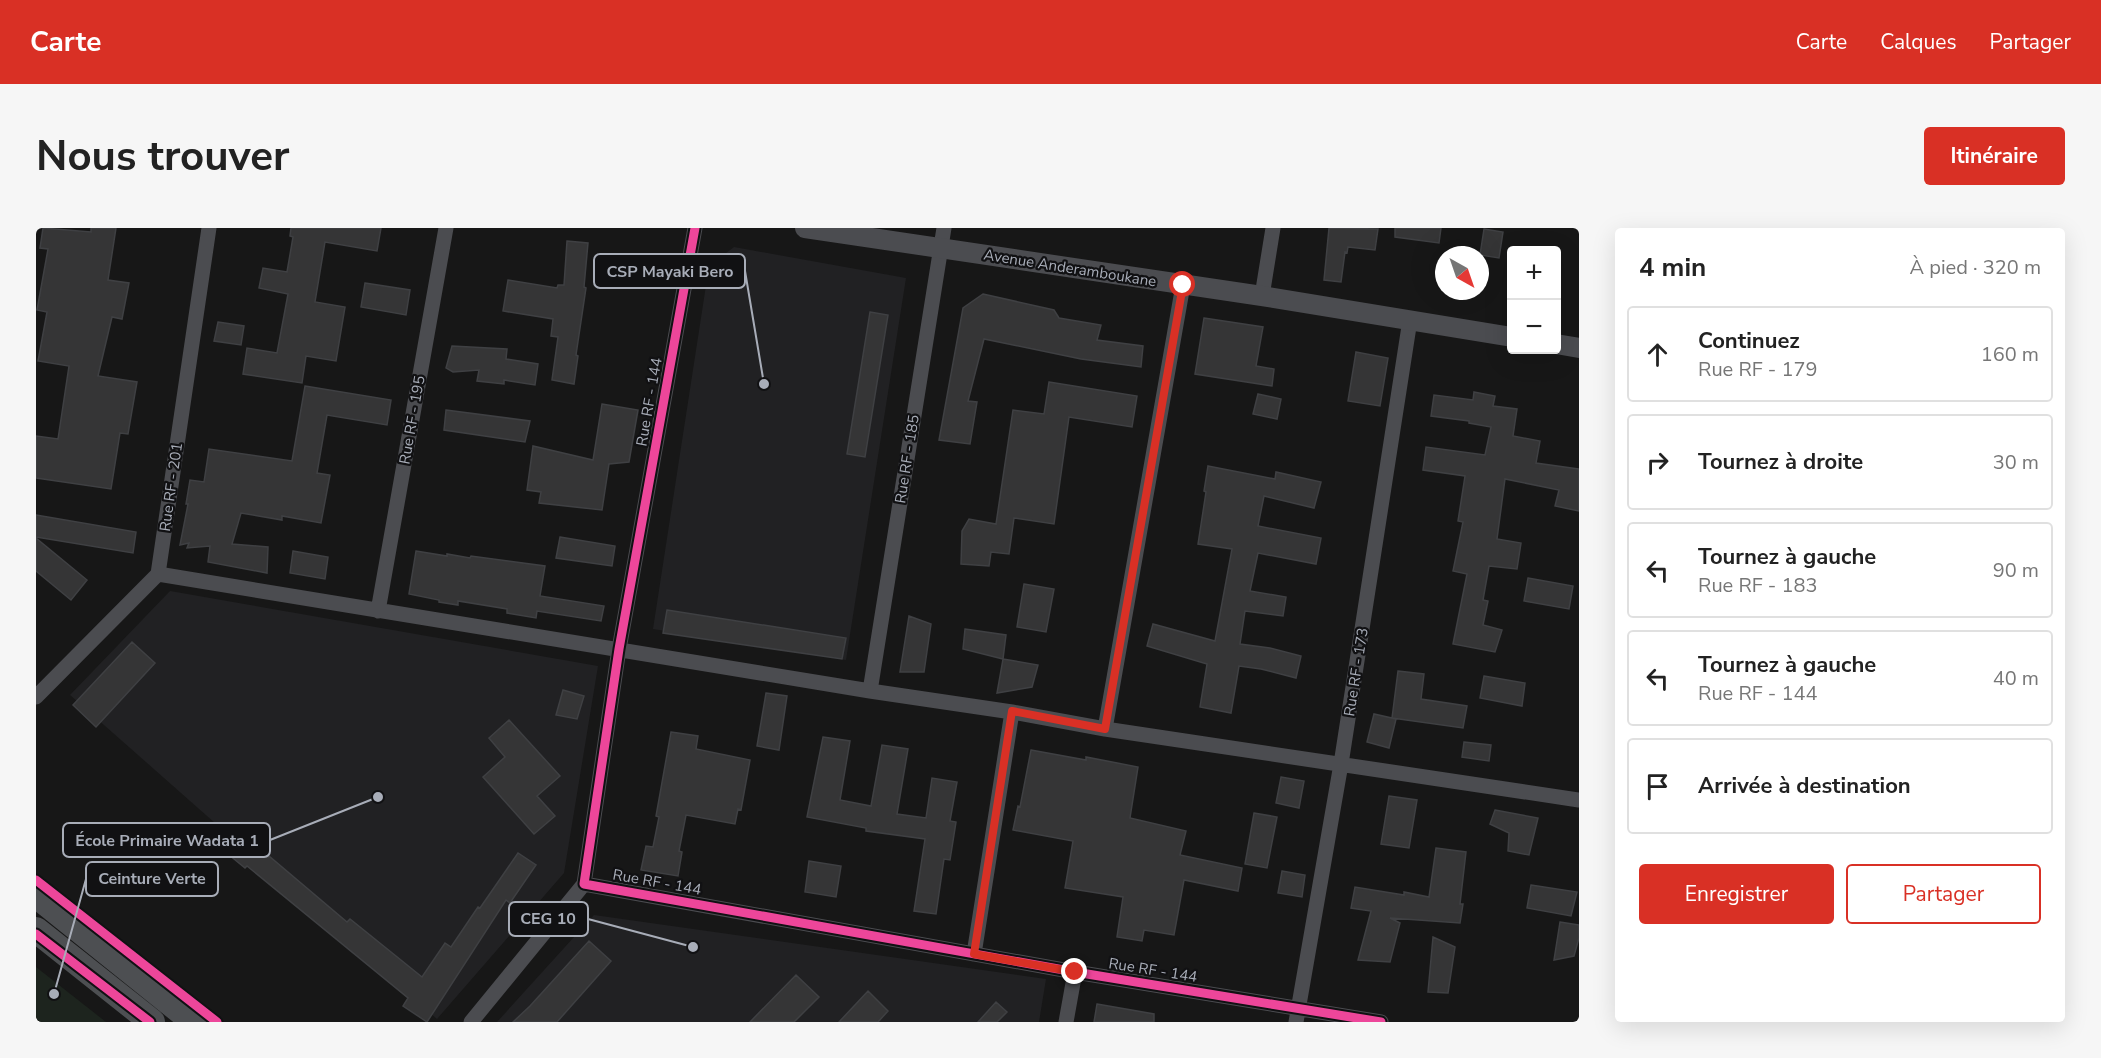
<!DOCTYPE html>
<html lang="fr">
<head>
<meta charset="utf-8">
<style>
  :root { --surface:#fff; --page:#f6f6f6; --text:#222; --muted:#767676; --line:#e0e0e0; --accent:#d93025 }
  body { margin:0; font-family:"Nunito Sans",sans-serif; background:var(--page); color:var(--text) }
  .controls { position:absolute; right:18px; top:18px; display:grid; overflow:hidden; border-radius:6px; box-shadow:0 6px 24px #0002 }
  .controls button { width:54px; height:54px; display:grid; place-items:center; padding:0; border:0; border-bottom:2px solid var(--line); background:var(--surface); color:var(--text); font:30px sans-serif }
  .compass { position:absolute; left:1399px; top:18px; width:54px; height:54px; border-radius:50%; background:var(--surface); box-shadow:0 6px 24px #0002; rotate:140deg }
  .stop { position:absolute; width:18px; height:18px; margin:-14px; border:4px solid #d93025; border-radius:50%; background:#fff }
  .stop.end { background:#d93025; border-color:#fff; box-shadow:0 2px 6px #0008 }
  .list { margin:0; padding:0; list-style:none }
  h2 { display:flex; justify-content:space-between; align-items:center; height:78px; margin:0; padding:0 24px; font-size:26px }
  h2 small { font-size:20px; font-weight:400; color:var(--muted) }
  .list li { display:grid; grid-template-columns:39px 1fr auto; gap:18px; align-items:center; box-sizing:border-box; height:96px; margin:0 12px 12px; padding:0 12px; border:2px solid var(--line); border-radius:6px }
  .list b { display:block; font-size:22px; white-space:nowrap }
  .list p { margin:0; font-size:20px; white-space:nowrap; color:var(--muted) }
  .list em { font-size:20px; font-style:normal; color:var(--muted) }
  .actions { display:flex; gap:12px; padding:18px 24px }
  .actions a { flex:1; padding:14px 0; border:2px solid var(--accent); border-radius:6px; text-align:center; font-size:21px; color:var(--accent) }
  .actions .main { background:var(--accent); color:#fff }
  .icon { flex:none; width:33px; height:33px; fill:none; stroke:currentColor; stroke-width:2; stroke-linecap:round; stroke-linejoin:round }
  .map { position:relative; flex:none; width:1543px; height:794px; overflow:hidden; border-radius:6px }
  header { display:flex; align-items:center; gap:36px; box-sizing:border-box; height:84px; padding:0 30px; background:var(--accent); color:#fff }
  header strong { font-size:28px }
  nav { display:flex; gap:33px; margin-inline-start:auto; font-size:21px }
  .intro { display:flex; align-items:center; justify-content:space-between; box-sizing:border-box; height:144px; padding:0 36px }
  h1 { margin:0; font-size:42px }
  .button { padding:15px 27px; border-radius:6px; background:var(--accent); color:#fff; font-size:21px; font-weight:700 }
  main { display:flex; gap:36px; padding:0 36px }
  aside { flex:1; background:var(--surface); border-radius:6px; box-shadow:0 6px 24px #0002 }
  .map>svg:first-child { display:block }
  .built { fill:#212123 }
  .green { fill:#1d241e }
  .building { fill:#353536; stroke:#3f4043; stroke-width:1.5 }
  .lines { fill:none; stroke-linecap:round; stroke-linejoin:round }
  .minor { stroke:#4b4c50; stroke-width:15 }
  .tertiary { stroke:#4b4c50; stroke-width:20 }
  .primary { stroke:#4d4f52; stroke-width:26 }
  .cycleway-casing { stroke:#111113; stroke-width:13 }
  .cycleway { stroke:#ed469a; stroke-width:9 }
  .route { stroke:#d93025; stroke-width:8 }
  .labels { text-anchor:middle; stroke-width:4.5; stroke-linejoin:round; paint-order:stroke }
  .street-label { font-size:15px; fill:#a8adb8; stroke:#111113 }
  .leader { fill:none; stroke:#a8adb8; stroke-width:2 }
  .callout-dot { fill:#a8adb8; stroke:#111113; stroke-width:2 }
  .callout { fill:#111113; stroke:#a8adb8; stroke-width:2 }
  .callout-label { font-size:16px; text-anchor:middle; font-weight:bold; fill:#a8adb8 }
</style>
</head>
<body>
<header>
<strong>Carte</strong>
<nav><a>Carte</a><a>Calques</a><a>Partager</a></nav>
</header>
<div class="intro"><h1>Nous trouver</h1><a class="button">Itinéraire</a></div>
<main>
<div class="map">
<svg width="1543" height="794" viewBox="0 0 1543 794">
  <rect width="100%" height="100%" fill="#171717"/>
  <path class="built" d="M 698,19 L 870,50 L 810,432 L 617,401 L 673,38 Z
    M 134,363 L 562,438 L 528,645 L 401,791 L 34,467 Z
    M 558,687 L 1010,751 L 1003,794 L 461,794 Z"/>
  <path class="green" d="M 0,739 L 70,794 L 0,794 Z"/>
  <path class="building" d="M 7,0 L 55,4 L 55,0 L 80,0 L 72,52 L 93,55 L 86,91 L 76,89 L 62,148 L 101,154 L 92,206 L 84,205 L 75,261 L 0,250 L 0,208 L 22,211 L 33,138 L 2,133 L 11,84 L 1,82 L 12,21 L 4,20 Z
    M 255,0 L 345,0 L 341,23 L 289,14 L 279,74 L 309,79 L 300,133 L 270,128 L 266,155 L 207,146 L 211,120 L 241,125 L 252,66 L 223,60 L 227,40 L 251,44 L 257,9 L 254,8 Z
    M 1293,0 L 1342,1 L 1339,22 L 1312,19 L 1311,25 L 1309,24 L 1305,54 L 1288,52 Z
    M 1359,0 L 1405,0 L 1403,15 L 1359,9 Z
    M 1448,1 L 1467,4 L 1463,30 L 1444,27 Z
    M 531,13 L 552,15 L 548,59 L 550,60 L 540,127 L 542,128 L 538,156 L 516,152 L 522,109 L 515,108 L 517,91 L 467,83 L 472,52 L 521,60 L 522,57 L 528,57 Z
    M 329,55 L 374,62 L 370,87 L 325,79 Z
    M 947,66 L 1018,82 L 1023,90 L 1065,97 L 1061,112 L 1107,118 L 1105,139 L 1045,131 L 948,111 L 932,173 L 941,174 L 934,216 L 903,212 L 927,80 Z
    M 834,84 L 852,87 L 829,229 L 811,226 Z
    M 1168,90 L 1227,99 L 1220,138 L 1238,141 L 1236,158 L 1159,146 Z
    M 182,94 L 208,98 L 205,117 L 178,113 Z
    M 416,118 L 471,121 L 470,131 L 502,136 L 499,157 L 468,152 L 468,156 L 441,153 L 443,142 L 417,144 L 410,140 Z
    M 1320,124 L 1352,130 L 1344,178 L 1312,173 Z
    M 1013,154 L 1101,168 L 1096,199 L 1033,189 L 1018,296 L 978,290 L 973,326 L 955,324 L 953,338 L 925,336 L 926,303 L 933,291 L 960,296 L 977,182 L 1008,186 Z
    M 269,158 L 355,172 L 351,197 L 291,187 L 281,245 L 294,247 L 285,295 L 246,288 L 246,292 L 205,285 L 196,316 L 232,319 L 231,345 L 172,334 L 174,318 L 151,320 L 153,315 L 144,317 L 152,276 L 150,276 L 154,252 L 168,254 L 173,221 L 256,233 Z
    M 1438,164 L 1459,168 L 1457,178 L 1481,181 L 1477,208 L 1504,213 L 1500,235 L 1543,241 L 1543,283 L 1519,278 L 1523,262 L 1469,251 L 1461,311 L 1485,315 L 1481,341 L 1453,338 L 1447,372 L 1452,373 L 1447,397 L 1466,402 L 1459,424 L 1417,416 L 1431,346 L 1417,343 L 1427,294 L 1422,293 L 1429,248 L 1387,242 L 1390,219 L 1449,227 L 1455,199 L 1433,195 L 1433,193 L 1395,188 L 1398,167 L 1437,172 Z
    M 1222,166 L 1245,171 L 1241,191 L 1217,186 Z
    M 566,176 L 602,182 L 593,234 L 573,236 L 566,282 L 503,275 L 505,264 L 491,262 L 497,218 L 557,232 Z
    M 410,182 L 494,193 L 489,214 L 408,202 Z
    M 1172,238 L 1239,251 L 1240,244 L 1285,254 L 1278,280 L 1228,268 L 1222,298 L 1285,310 L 1280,336 L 1222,325 L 1214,363 L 1250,369 L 1247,388 L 1209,383 L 1204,416 L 1234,420 L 1265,428 L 1260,450 L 1225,441 L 1203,438 L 1195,485 L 1164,479 L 1171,436 L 1111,418 L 1117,396 L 1179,413 L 1196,321 L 1162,316 L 1170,264 L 1168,263 Z
    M 0,287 L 100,304 L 97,325 L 0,309 Z
    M 524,309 L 579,318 L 576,338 L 520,330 Z
    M 0,310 L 51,352 L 35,372 L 0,343 Z
    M 257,323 L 292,329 L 289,351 L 254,345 Z
    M 380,323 L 411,328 L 411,326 L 434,330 L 435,328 L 509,338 L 504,368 L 568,378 L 565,393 L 501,383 L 500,390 L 471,385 L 471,381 L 422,373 L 422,377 L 403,374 L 403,372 L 373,366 Z
    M 1492,350 L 1537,358 L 1533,381 L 1488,373 Z
    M 988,356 L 1018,361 L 1010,404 L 981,399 Z
    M 631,382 L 810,410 L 806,431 L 627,405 Z
    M 873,388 L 895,396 L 888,444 L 864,444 Z
    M 929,401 L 970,407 L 967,431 L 927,421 Z
    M 96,414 L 119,435 L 60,499 L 37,477 Z
    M 967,431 L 1002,437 L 996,459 L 961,465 Z
    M 1362,443 L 1388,446 L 1385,471 L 1431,478 L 1427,500 L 1356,490 L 1360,491 L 1353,520 L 1331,514 L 1338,486 L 1356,490 Z
    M 1448,448 L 1489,455 L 1486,478 L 1444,470 Z
    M 527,462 L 548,468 L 541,491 L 520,487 Z
    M 730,465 L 751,468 L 743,522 L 721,518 Z
    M 473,492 L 524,548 L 501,568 L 519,588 L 498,606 L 447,549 L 469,529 L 453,510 Z
    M 635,504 L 662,508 L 660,521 L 714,532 L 705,582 L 702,581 L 699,596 L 650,587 L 643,623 L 646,624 L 642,648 L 605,642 L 610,618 L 617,619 L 623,589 L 620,588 Z
    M 787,509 L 814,513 L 804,572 L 835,578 L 846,517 L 872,521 L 861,586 L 890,590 L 896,550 L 921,554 L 914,593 L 920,594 L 914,632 L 908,631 L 900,686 L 878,683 L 889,611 L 830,603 L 830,600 L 771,589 Z
    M 1428,514 L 1455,517 L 1453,533 L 1426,529 Z
    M 995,522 L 1050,532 L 1050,529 L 1102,539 L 1094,590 L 1150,603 L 1144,627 L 1206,640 L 1202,663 L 1148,652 L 1138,707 L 1108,702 L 1106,713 L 1081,709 L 1087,669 L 1029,660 L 1037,613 L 977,602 L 982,578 L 984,579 Z
    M 1245,549 L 1268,553 L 1263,580 L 1240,575 Z
    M 1353,568 L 1381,572 L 1373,620 L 1345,616 Z
    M 1459,582 L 1502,590 L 1493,627 L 1472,623 L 1473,605 L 1454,596 Z
    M 1218,585 L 1241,589 L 1231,640 L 1209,636 Z
    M 201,604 L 232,629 L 233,628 L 311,694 L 314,691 L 386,749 L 409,715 L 415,719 L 442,679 L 444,680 L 482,625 L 500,637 L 474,675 L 470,672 L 391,794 L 367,778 L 372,770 L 211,638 L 209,640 L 187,622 Z
    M 1400,620 L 1430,624 L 1424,676 L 1427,676 L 1424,695 L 1354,690 L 1364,695 L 1354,734 L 1322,732 L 1335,683 L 1315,680 L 1319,659 L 1368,667 L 1368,664 L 1393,669 Z
    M 773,633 L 805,638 L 800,669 L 769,664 Z
    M 1246,643 L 1269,647 L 1266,669 L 1242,665 Z
    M 1495,657 L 1541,664 L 1535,688 L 1491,680 Z
    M 1524,694 L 1543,697 L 1543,710 L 1538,728 L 1518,732 Z
    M 1397,709 L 1419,719 L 1412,765 L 1392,764 Z
    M 553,713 L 575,733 L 521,794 L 477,794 L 494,778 Z
    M 760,747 L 783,769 L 758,794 L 714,794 Z
    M 832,763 L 852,783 L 842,794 L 803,794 Z
    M 960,774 L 971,784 L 961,794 L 942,794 Z
    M 1061,776 L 1118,786 L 1118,794 L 1058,794 Z"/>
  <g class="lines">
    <path class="minor" d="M 659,0 L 583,421 L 548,656 L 1039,744 L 1345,794
      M 1226,68 L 1237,0
      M 122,346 L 834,463 L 976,484 L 1069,501 L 1543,572
      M 342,383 L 410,0
      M 834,463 L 908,0
      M 0,469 L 122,346 L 173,0
      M 1069,501 L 1147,57
      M 938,726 L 976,484
      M 435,794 L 548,656
      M 1030,794 L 1039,744
      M 1260,794 L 1305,536 L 1374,92"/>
    <path class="tertiary" d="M 769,0 L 1226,68 L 1476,109
      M 1520,116 L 1543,120"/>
    <path class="primary" d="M 0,667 L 158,794
      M 0,702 L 116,794"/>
    <defs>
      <path id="cycleway" d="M 659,0 L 583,421 L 548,656 L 1039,744 L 1345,794
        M 0,652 L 181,794
        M 0,706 L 114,794"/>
    </defs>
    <use href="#cycleway" class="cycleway-casing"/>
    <use href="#cycleway" class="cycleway"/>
  </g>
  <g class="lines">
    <path class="route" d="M 1039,744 L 938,726 L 976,483 L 1069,501 L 1147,57"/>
  </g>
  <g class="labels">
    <g class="street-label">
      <text transform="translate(1034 40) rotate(9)" y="5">Avenue Anderamboukane</text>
      <text transform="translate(613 174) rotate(-80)" y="5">Rue RF - 144</text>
      <text transform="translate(376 192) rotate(-80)" y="5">Rue RF - 195</text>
      <text transform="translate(871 231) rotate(-81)" y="5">Rue RF - 185</text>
      <text transform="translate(135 259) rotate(-82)" y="5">Rue RF - 201</text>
      <text transform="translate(1320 444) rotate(-81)" y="5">Rue RF - 173</text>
      <text transform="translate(621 654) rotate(10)" y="5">Rue RF - 144</text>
      <text transform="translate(1117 742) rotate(9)" y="5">Rue RF - 144</text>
    </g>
  </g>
  <path class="leader" d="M728 156L709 43M342 569L234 612M18 766L50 651M657 719L552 691"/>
  <g class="callout-dot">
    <circle cx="728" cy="156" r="6"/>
    <circle cx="342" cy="569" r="6"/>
    <circle cx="18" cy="766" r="6"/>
    <circle cx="657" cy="719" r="6"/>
  </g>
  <g class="callout">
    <rect x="558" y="26" width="151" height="34" rx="6"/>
    <rect x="27" y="595" width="207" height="34" rx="6"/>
    <rect x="50" y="634" width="132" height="34" rx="6"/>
    <rect x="473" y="674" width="79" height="34" rx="6"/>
  </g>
  <g class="callout-label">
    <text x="634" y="49">CSP Mayaki Bero</text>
    <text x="131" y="618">École Primaire Wadata 1</text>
    <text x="116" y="656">Ceinture Verte</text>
    <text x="512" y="696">CEG 10</text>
  </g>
</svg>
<div class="controls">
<button>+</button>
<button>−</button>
</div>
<svg class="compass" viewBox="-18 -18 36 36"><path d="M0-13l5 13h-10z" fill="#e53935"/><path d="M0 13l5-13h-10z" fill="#767676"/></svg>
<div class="stop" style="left:1147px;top:57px"></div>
<div class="stop end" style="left:1039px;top:744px"></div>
</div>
<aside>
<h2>4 min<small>À pied · 320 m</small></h2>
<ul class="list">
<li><svg class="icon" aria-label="ahead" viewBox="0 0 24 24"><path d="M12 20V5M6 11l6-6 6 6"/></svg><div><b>Continuez</b><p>Rue RF - 179</p></div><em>160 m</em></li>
<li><svg class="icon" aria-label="right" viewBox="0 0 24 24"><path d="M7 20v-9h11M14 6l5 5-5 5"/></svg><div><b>Tournez à droite</b></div><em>30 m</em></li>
<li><svg class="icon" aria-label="left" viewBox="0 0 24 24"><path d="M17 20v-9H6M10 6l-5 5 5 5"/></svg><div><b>Tournez à gauche</b><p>Rue RF - 183</p></div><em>90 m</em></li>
<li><svg class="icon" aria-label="left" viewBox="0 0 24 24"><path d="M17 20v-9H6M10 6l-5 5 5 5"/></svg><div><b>Tournez à gauche</b><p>Rue RF - 144</p></div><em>40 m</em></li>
<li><svg class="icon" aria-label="arrive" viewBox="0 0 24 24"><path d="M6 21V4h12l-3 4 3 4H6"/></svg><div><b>Arrivée à destination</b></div></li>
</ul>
<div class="actions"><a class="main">Enregistrer</a><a>Partager</a></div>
</aside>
</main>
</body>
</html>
